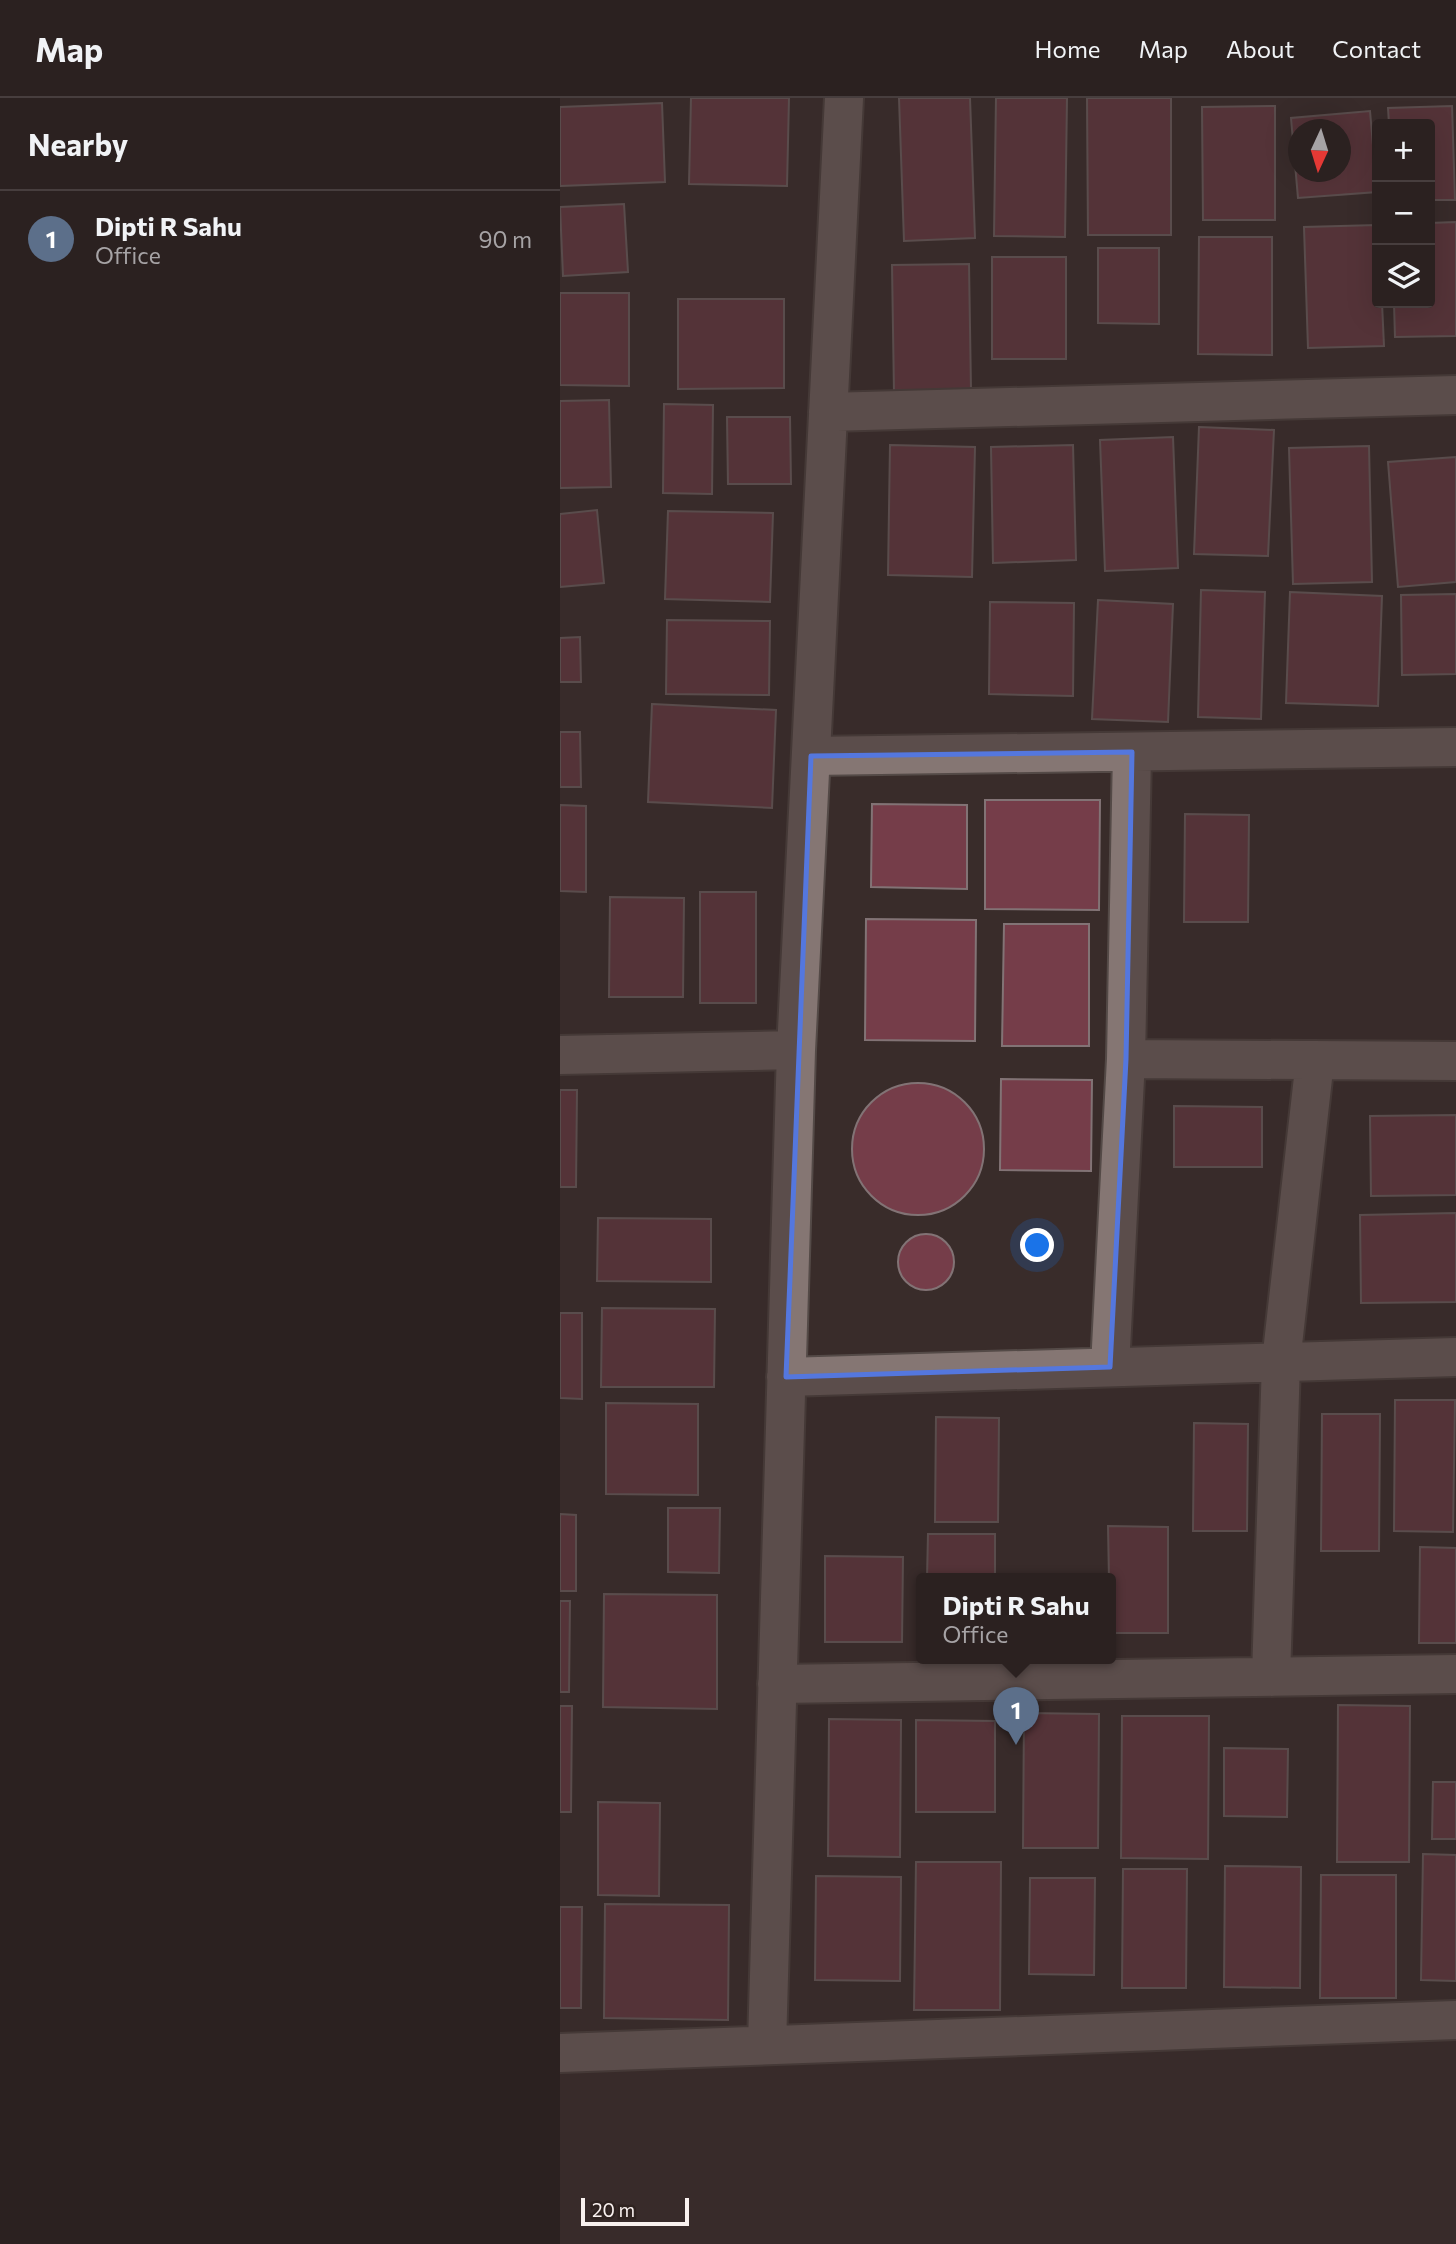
<!DOCTYPE html>
<html lang="en">
<head>
<meta charset="utf-8">
<style>
  :root { --surface:#2b2120; --page:#332929; --text:#f1f3f6; --muted:#a6a3a5; --line:#473e3e; --accent:#d93025 }
  body { margin:0; font-family:Commissioner,sans-serif; background:var(--page); color:var(--text) }
  .controls { position:absolute; right:21px; top:21px; display:grid; overflow:hidden; border-radius:7px; box-shadow:0 7px 28px #0002 }
  .controls button { width:63px; height:63px; display:grid; place-items:center; padding:0; border:0; border-bottom:2px solid var(--line); background:var(--surface); color:var(--text); font:35px sans-serif }
  .compass { position:absolute; left:728px; top:21px; width:63px; height:63px; border-radius:50%; background:var(--surface); box-shadow:0 7px 28px #0002; rotate:184deg }
  .scale { position:absolute; left:21px; bottom:18px; width:108px; box-sizing:border-box; padding-left:7px; border:4px solid #f9f1ef; border-top:0; font-size:19px; line-height:24px; white-space:nowrap; color:#f9f1ef; -webkit-text-stroke:5px #2f2320; paint-order:stroke }
  .you { position:absolute; left:478px; top:1148px; width:24px; height:24px; margin:-18px; border:5px solid #fff; border-radius:50%; background:#1a73e8; box-shadow:0 0 0 10px #1a73e833 }
  .badge { display:grid; place-items:center; width:46px; height:46px; border-radius:50%; background:var(--accent); color:#fff; font-size:23px; font-weight:700 }
  .pin { position:absolute; translate:-50% -58px; filter:drop-shadow(0 2px 4px #0008) }
  .pin::after { content:''; position:absolute; top:37px; width:24px; height:21px; background:inherit; clip-path:polygon(0 0,100% 0,50% 100%) }
  .popup { position:absolute; left:356px; top:1475px; width:200px; height:91px; box-sizing:border-box; display:grid; place-content:center; border-radius:7px; background:var(--surface); filter:drop-shadow(0 2px 5px #0005); font-size:23px; white-space:nowrap; color:var(--muted) }
  .popup b { font-size:26px; color:var(--text) }
  .popup::after { content:''; position:absolute; left:50%; top:100%; margin-left:-14px; border:14px solid transparent; border-top-color:var(--surface) }
  .list { margin:0; padding:0; list-style:none }
  h2 { display:flex; justify-content:space-between; align-items:center; height:91px; margin:0; padding:0 28px; font-size:30px }
  h2 small { font-size:23px; font-weight:400; color:var(--muted) }
  .list li { display:grid; grid-template-columns:46px 1fr auto; gap:21px; align-items:center; box-sizing:border-box; height:98px; padding:0 28px; border-top:2px solid var(--line) }
  .list b { display:block; font-size:26px; white-space:nowrap }
  .list p { margin:0; font-size:23px; white-space:nowrap; color:var(--muted) }
  .list em { font-size:23px; font-style:normal; color:var(--muted) }
  .icon { flex:none; width:38px; height:38px; fill:none; stroke:currentColor; stroke-width:2; stroke-linecap:round; stroke-linejoin:round }
  .map { position:relative; flex:none; width:896px; height:2146px; overflow:hidden }
  header { display:flex; align-items:center; gap:42px; box-sizing:border-box; height:98px; padding:0 35px; background:var(--surface); border-bottom:2px solid var(--line) }
  header strong { font-size:33px }
  nav { display:flex; gap:38px; margin-inline-start:auto; font-size:24px }
  main { display:flex }
  aside { flex:1; background:var(--surface) }
  .map>svg:first-child { display:block }
  .building { fill:#753d49; stroke:#827375; stroke-width:2; fill-rule:evenodd }
  .lines { fill:none; stroke-linecap:round; stroke-linejoin:round }
  .minor-casing { stroke:#544a47; stroke-width:42 }
  .minor { stroke:#857673; stroke-width:38 }
  .marked { fill:none; stroke:#5477de; stroke-width:5; stroke-linejoin:round }
</style>
</head>
<body>
<header>
<strong>Map</strong>
<nav><a>Home</a><a>Map</a><a>About</a><a>Contact</a></nav>
</header>
<main>
<aside>
<h2>Nearby<small></small></h2>
<ul class="list">
<li><span class="badge" style="background:#5c6f8a">1</span><div><b>Dipti R Sahu</b><p>Office</p></div><em>90 m</em></li>
</ul>
</aside>
<div class="map">
<svg width="896" height="2146" viewBox="0 0 896 2146">
  <rect width="100%" height="100%" fill="#392c2a"/>
  <path class="building" d="M 131,0 L 229,0 L 227,88 L 129,86 Z
    M 339,0 L 410,0 L 415,140 L 344,143 Z
    M 436,0 L 507,0 L 505,139 L 434,138 Z
    M 527,0 L 611,0 L 611,137 L 528,137 Z
    M 102,5 L 105,84 L 0,88 L 0,9 Z
    M 715,8 L 715,122 L 643,122 L 642,9 Z
    M 892,8 L 895,102 L 870,102 L 870,26 L 829,26 L 828,10 Z
    M 810,13 L 817,94 L 738,100 L 731,20 ZM 738,32 L 780,32 L 780,74 L 738,74 Z
    M 64,106 L 68,174 L 3,178 L 0,109 Z
    M 896,124 L 896,238 L 835,239 L 834,205 L 870,205 L 870,125 Z
    M 817,127 L 817,205 L 822,205 L 824,248 L 748,250 L 744,129 Z
    M 639,139 L 712,139 L 712,257 L 638,256 Z
    M 538,150 L 599,150 L 599,226 L 538,225 Z
    M 432,159 L 506,159 L 506,261 L 432,261 Z
    M 409,166 L 411,293 L 334,295 L 332,167 Z
    M 0,195 L 69,195 L 69,288 L 0,287 Z
    M 118,201 L 224,201 L 224,290 L 118,291 Z
    M 49,302 L 51,389 L 0,390 L 0,303 Z
    M 104,306 L 153,307 L 152,396 L 103,395 Z
    M 167,319 L 230,319 L 231,386 L 168,386 Z
    M 639,329 L 714,332 L 708,458 L 634,456 Z
    M 613,339 L 618,470 L 545,473 L 540,342 Z
    M 330,347 L 415,349 L 412,479 L 328,477 Z
    M 513,347 L 516,462 L 433,465 L 431,349 Z
    M 809,348 L 812,484 L 733,486 L 729,350 Z
    M 896,359 L 896,484 L 838,489 L 828,364 Z
    M 37,412 L 44,485 L 0,489 L 0,416 Z
    M 108,413 L 213,415 L 210,504 L 105,501 Z
    M 641,492 L 705,494 L 701,621 L 638,619 Z
    M 730,494 L 822,498 L 818,608 L 726,605 Z
    M 896,496 L 896,576 L 842,577 L 841,497 Z
    M 538,502 L 613,506 L 608,624 L 532,621 Z
    M 430,504 L 514,505 L 513,598 L 429,596 Z
    M 107,522 L 210,523 L 209,597 L 106,596 Z
    M 20,539 L 21,584 L 0,584 L 0,540 Z
    M 92,606 L 216,612 L 212,710 L 88,704 Z
    M 0,634 L 20,634 L 21,689 L 0,689 Z
    M 425,702 L 540,702 L 539,812 L 425,811 Z
    M 312,706 L 407,707 L 407,791 L 311,789 Z
    M 0,707 L 26,708 L 26,794 L 0,793 Z
    M 625,716 L 689,717 L 688,824 L 624,824 Z
    M 140,794 L 196,794 L 196,905 L 140,905 Z
    M 50,799 L 124,800 L 123,899 L 49,899 Z
    M 306,821 L 416,822 L 415,943 L 305,942 Z
    M 444,826 L 529,826 L 529,948 L 442,948 Z
    M 441,981 L 532,982 L 531,1073 L 440,1072 Z
    M292 1051a66 66 0 1 1 132 0a66 66 0 1 1-132 0Z
    M 0,992 L 17,992 L 16,1089 L 0,1089 Z
    M 614,1008 L 702,1009 L 702,1069 L 614,1069 Z
    M 896,1017 L 896,1097 L 811,1098 L 810,1018 Z
    M 896,1115 L 896,1204 L 801,1205 L 800,1117 Z
    M 38,1120 L 151,1121 L 151,1184 L 37,1183 Z
    M338 1164a28 28 0 1 1 56 0a28 28 0 1 1-56 0Z
    M 42,1210 L 155,1211 L 154,1289 L 41,1289 Z
    M 0,1215 L 22,1215 L 22,1301 L 0,1300 Z
    M 835,1302 L 895,1302 L 893,1434 L 834,1433 Z
    M 46,1305 L 138,1306 L 138,1397 L 46,1396 Z
    M 762,1316 L 820,1316 L 819,1453 L 761,1453 Z
    M 376,1319 L 439,1320 L 438,1424 L 375,1424 Z
    M 634,1325 L 688,1326 L 687,1433 L 633,1433 Z
    M 108,1410 L 160,1410 L 159,1475 L 108,1474 Z
    M 0,1416 L 16,1417 L 16,1493 L 0,1493 Z
    M 548,1428 L 608,1429 L 608,1535 L 550,1535 Z
    M 368,1436 L 435,1436 L 435,1481 L 367,1481 Z
    M 860,1449 L 896,1450 L 896,1545 L 859,1545 Z
    M 265,1458 L 343,1459 L 342,1544 L 265,1544 Z
    M 44,1496 L 157,1497 L 157,1611 L 43,1609 Z
    M 0,1503 L 10,1503 L 9,1594 L 0,1594 Z
    M 778,1607 L 850,1608 L 849,1764 L 777,1764 Z
    M 0,1608 L 12,1608 L 11,1714 L 0,1714 Z
    M 464,1615 L 539,1616 L 538,1750 L 463,1750 Z
    M 562,1618 L 649,1618 L 648,1761 L 561,1760 Z
    M 269,1621 L 341,1622 L 340,1759 L 268,1758 Z
    M 356,1622 L 435,1623 L 435,1714 L 356,1714 Z
    M 664,1650 L 728,1651 L 727,1719 L 664,1718 Z
    M 873,1684 L 896,1684 L 896,1741 L 872,1741 Z
    M 38,1704 L 100,1705 L 99,1798 L 38,1797 Z
    M 863,1756 L 896,1757 L 896,1883 L 861,1882 Z
    M 356,1764 L 441,1764 L 440,1912 L 354,1912 Z
    M 665,1768 L 741,1769 L 740,1890 L 664,1889 Z
    M 563,1771 L 627,1771 L 626,1890 L 562,1890 Z
    M 761,1777 L 836,1777 L 836,1900 L 760,1900 Z
    M 256,1778 L 341,1779 L 340,1883 L 255,1882 Z
    M 470,1780 L 535,1780 L 534,1877 L 469,1876 Z
    M 45,1806 L 169,1807 L 168,1922 L 44,1920 Z
    M 0,1809 L 22,1809 L 21,1910 L 0,1910 Z"/>
  <g class="lines">
    <defs>
      <path id="minor" d="M 268,314 L 896,297
        M 572,654 L 566,961 L 896,963
        M 251,658 L 896,649
        M 0,957 L 236,952 L 284,0
        M 550,1269 L 566,961
        M 226,1279 L 896,1259
        M 711,1579 L 721,1264 L 755,962
        M 217,1586 L 896,1576
        M 207,1947 L 236,952
        M 0,1955 L 896,1922"/>
    </defs>
    <use href="#minor" class="minor-casing"/>
    <use href="#minor" class="minor"/>
  </g>
  <path d="M0 0H896V2146H0ZM 572,654 L 566,961 L 550,1269 L 226,1279 L 251,658 Z" fill="#392c2a" fill-opacity=".55" fill-rule="evenodd"/>
  <path class="marked" d="M 572,654 L 566,961 L 550,1269 L 226,1279 L 251,658 Z"/>
</svg>
<div class="controls">
<button>+</button>
<button>−</button>
<button><svg class="icon" aria-label="layers" viewBox="0 0 24 24"><path d="M12 4l9 5-9 5-9-5zM3 14l9 5 9-5"/></svg></button>
</div>
<svg class="compass" viewBox="-18 -18 36 36"><path d="M0-13l5 13h-10z" fill="#e53935"/><path d="M0 13l5-13h-10z" fill="#a6a3a5"/></svg>
<div class="scale">20 m</div>
<div class="you"></div>
<div class="pin badge" style="left:456px;top:1647px;background:#5c6f8a">1</div>
<div class="popup"><b>Dipti R Sahu</b>Office</div>
</div>
</main>
</body>
</html>
